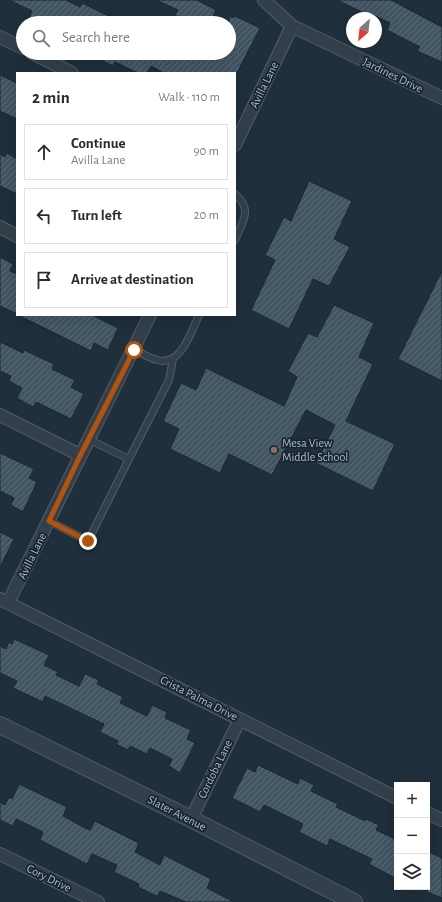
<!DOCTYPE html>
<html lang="en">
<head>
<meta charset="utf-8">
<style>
  :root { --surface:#fff; --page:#f2f2f3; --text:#2b2b33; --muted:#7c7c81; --line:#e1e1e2 }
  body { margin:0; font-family:"Alegreya Sans",sans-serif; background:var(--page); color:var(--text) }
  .controls { position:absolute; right:12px; bottom:12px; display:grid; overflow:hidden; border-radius:0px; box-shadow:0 4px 16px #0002 }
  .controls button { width:36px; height:36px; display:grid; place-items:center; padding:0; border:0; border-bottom:1px solid var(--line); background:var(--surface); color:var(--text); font:20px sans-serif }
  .compass { position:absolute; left:346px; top:12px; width:36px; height:36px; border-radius:50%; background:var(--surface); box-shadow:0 4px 16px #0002; rotate:207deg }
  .stop { position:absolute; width:12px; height:12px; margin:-9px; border:3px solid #b45309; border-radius:50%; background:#fff }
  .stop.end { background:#b45309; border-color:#fff; box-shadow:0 1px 4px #0008 }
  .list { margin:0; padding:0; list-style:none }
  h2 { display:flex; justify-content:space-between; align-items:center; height:52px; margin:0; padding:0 16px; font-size:17px }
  h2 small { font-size:13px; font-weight:400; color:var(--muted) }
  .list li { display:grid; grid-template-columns:26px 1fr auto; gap:12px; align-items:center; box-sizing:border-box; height:56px; margin:0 8px 8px; padding:0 8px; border:1px solid var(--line); border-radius:0px }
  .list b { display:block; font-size:15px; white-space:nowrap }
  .list p { margin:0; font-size:13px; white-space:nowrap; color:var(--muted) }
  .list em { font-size:13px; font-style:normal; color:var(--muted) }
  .icon { flex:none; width:22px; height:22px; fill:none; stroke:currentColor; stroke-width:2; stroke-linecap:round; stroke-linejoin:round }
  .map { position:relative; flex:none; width:442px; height:902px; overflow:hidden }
  .search { position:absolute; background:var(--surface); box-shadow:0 4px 16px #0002; left:16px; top:16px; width:220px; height:44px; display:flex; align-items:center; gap:10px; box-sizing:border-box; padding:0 14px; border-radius:22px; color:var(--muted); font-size:15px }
  .panel { position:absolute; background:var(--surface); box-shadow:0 4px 16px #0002; left:16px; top:72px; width:220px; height:244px; border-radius:0px }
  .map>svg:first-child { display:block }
  .building { fill:url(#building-hatch); stroke:#1a2732 }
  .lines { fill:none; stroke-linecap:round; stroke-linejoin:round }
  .service-casing { stroke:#515e69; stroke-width:8 }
  .minor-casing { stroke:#515e69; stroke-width:14 }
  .tertiary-casing { stroke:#515e69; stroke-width:18 }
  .service { stroke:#33404b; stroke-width:6 }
  .minor { stroke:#33404b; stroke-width:12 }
  .tertiary { stroke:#33404b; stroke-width:16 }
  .route { stroke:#b45309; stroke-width:5 }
  .education-dot { fill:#8d6e63; stroke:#182530; stroke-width:1.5 }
  .labels { text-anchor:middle; stroke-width:3.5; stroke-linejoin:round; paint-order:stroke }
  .street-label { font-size:12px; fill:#aebbc8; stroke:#182530 }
  .poi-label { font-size:12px; fill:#aebbc8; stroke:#182530; text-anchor:start }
</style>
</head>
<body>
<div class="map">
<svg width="442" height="902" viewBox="0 0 442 902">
  <defs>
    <pattern id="building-hatch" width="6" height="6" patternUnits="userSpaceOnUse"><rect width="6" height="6" fill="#425563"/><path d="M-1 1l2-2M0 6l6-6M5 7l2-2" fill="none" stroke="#5b6c78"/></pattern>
  </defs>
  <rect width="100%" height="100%" fill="#1f2f3b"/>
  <path class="building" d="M 9,0 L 66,0 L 80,7 L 82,3 L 123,23 L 27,23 L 32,11 Z
    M 156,0 L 197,0 L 216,10 L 210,23 L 191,23 L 175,15 L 178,10 Z
    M 337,0 L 391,0 L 442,27 L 442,62 L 417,51 L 420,47 L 387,30 L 390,23 L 369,13 L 368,15 Z
    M 229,16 L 233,18 L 235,16 L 260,28 L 237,73 L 164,73 L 151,66 L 147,73 L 138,73 L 115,62 L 113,66 L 87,53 L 229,53 Z
    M 0,75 L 17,83 L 17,119 L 0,111 Z
    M 7,153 L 17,159 L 17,194 L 0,186 L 0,154 L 5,157 Z
    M 309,181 L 352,201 L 334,239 L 350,247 L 329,286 L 313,279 L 289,329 L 251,310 L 275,260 L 265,255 L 284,217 L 291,221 Z
    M 0,257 L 13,264 L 10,271 L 17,274 L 17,314 L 0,306 Z
    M 442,271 L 442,381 L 398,359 Z
    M 334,305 L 374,323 L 359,357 L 373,364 L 346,421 L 395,444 L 373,491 L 316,463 L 335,425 L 306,410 L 272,475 L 229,454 L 220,473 L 170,449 L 179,429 L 163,421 L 181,383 L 196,390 L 206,368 L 284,406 L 297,377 L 288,371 L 308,333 L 317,337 Z
    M 18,315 L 92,315 L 118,328 L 108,350 L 94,343 L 91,351 Z
    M 0,342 L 23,353 L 24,350 L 54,364 L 52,369 L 75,380 L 71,387 L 84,394 L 71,419 L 36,402 L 33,407 L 17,398 L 22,388 L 9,381 L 11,376 L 0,371 Z
    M 0,453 L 34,469 L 29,478 L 37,482 L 23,512 L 11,505 L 14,498 L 0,491 Z
    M 0,532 L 14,539 L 0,567 Z
    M 14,639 L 49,655 L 44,665 L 58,672 L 56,675 L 79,686 L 85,674 L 99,680 L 97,684 L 123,697 L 120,703 L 147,716 L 152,705 L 167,712 L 165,718 L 191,730 L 187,739 L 195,743 L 180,773 L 169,766 L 172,759 L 150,748 L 147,754 L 130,746 L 128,750 L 116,744 L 118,741 L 100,732 L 104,724 L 45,696 L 43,702 L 13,688 L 17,681 L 0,673 L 0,646 L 6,649 L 9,642 L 12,644 Z
    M 258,765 L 298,784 L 300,778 L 314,785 L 311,791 L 338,804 L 336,807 L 365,821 L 366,819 L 379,825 L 376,830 L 397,840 L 397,879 L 369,864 L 372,859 L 330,839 L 327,846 L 299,832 L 303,824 L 264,805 L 260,812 L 232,798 L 247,768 L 255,772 Z
    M 19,784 L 67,807 L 63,816 L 85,828 L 90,830 L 95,821 L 139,843 L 135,852 L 160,865 L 164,855 L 211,879 L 207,888 L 234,902 L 186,902 L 160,891 L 157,896 L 138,887 L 139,884 L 114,872 L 117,865 L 92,854 L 87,864 L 40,840 L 43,832 L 16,819 L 13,826 L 0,820 L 0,802 L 5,805 L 9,797 L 12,799 Z
    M 427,851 L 442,858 L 442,898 L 427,892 Z"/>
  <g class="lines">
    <defs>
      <path id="service" d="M 235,194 C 253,209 243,222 235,240
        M 134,349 C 141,353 149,358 157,360 C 181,367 191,332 199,315
        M 129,459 L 169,380 L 173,359
        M 49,521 L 88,541 L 129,459 L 88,439"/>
      <path id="minor" d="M 264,0 L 292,26 L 442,98
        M 0,37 L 23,48
        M 32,53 L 72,73
        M 235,145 L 292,26
        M 0,227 L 17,236
        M 0,415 L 80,455
        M 0,599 L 397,798
        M 8,603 L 150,315
        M 427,813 L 442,820
        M 191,819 L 240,719
        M 0,854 L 98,902"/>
      <path id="tertiary" d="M 0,725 L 191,819 L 354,902"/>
    </defs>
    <use href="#service" class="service-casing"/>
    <use href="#minor" class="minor-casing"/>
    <use href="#tertiary" class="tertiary-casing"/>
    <use href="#service" class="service"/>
    <use href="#minor" class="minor"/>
    <use href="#tertiary" class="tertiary"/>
  </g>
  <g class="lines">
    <path class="route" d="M 88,541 L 49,521 L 80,456 L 134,350"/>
  </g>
  <circle class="education-dot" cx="274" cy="450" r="4"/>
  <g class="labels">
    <g class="street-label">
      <text transform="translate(393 75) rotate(26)" y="4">Jardines Drive</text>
      <text transform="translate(264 85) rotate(-64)" y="4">Avilla Lane</text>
      <text transform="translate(32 556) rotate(-64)" y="4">Avilla Lane</text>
      <text transform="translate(199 698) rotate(27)" y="4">Crista Palma Drive</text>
      <text transform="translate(215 769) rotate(-64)" y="4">Cordoba Lane</text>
      <text transform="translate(177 813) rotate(27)" y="4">Slater Avenue</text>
      <text transform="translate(49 878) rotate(26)" y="4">Cory Drive</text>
    </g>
    <g class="poi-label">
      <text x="282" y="447">Mesa View<tspan x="282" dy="14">Middle School</tspan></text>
    </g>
  </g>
</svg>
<div class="controls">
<button>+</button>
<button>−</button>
<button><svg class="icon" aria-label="layers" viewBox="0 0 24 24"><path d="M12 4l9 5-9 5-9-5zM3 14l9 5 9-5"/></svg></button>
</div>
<svg class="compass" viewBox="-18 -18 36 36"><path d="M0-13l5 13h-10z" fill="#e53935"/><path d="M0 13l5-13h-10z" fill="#7c7c81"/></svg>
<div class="stop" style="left:134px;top:350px"></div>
<div class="stop end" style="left:88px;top:541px"></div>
<div class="search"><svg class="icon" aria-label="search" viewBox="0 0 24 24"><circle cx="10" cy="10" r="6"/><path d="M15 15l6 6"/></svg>Search here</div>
<section class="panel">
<h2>2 min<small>Walk · 110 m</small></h2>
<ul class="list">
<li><svg class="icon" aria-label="ahead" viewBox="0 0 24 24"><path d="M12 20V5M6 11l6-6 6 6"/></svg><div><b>Continue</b><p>Avilla Lane</p></div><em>90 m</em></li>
<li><svg class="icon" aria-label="left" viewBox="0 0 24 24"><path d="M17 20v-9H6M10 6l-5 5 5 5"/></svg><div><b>Turn left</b></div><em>20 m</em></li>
<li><svg class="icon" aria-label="arrive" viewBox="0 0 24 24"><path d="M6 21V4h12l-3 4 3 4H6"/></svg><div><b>Arrive at destination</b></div></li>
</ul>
</section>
</div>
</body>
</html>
